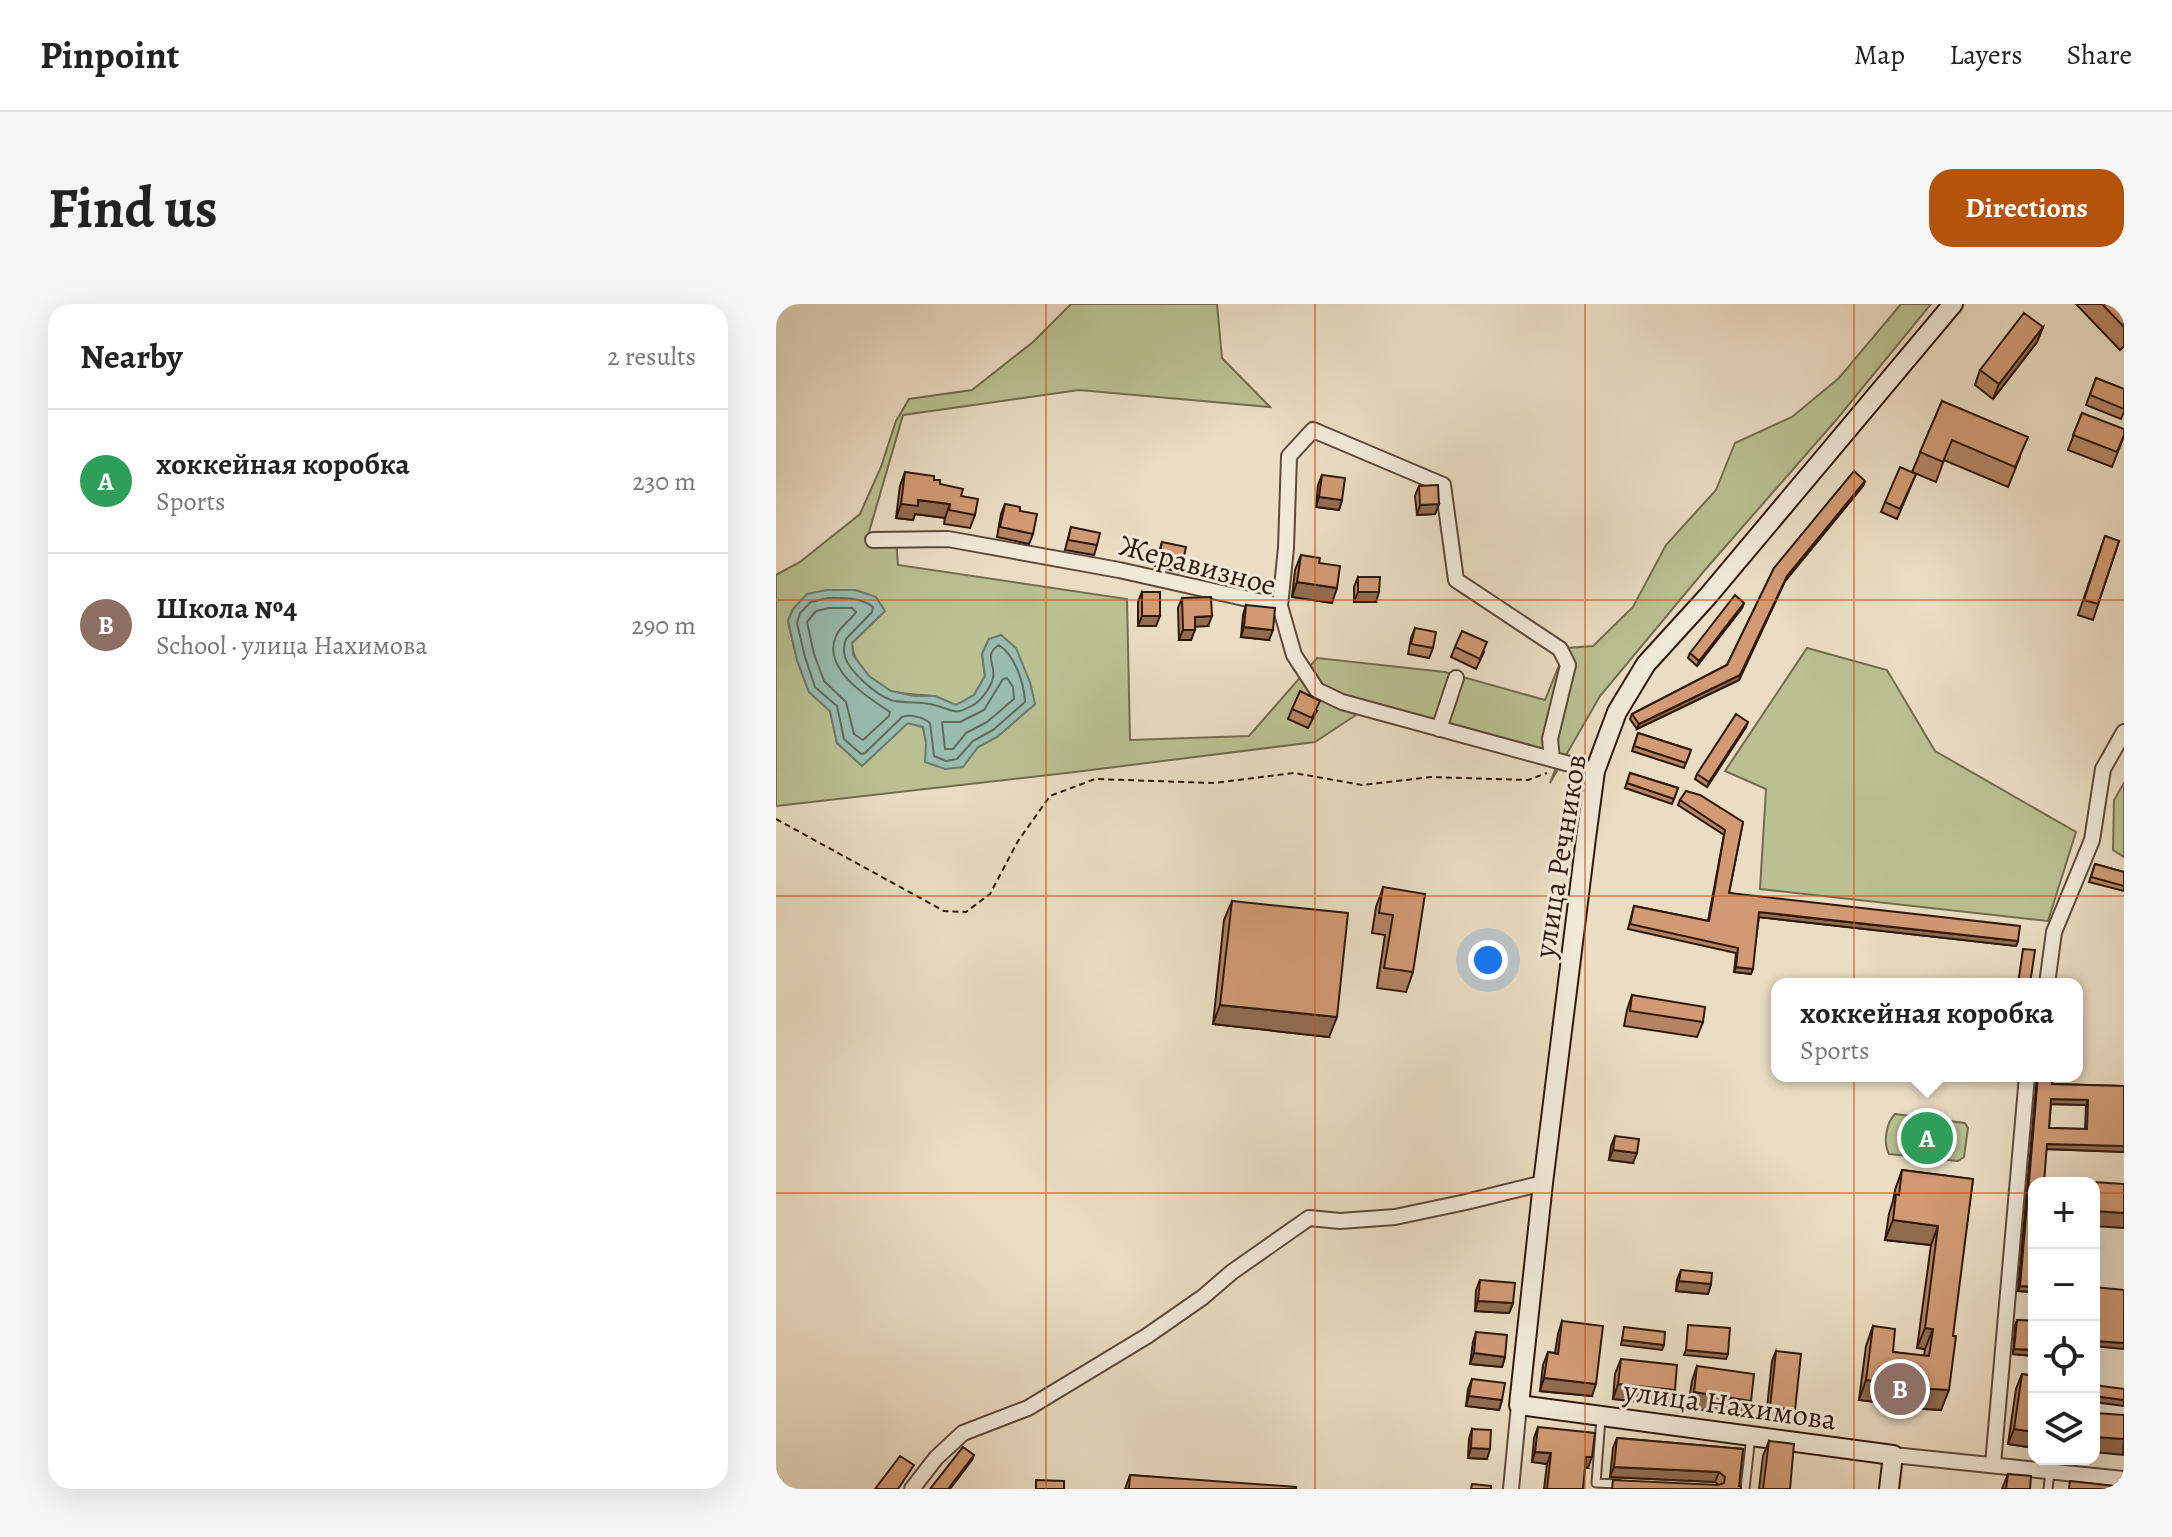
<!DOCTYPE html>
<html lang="en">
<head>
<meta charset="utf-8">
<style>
  :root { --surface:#fff; --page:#f6f6f6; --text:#222; --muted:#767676; --line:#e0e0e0; --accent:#b45309 }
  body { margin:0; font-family:Alegreya,serif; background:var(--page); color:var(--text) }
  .controls { position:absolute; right:24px; bottom:24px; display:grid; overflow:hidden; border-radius:16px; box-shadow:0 8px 32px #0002 }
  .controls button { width:72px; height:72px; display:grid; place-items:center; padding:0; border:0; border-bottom:2px solid var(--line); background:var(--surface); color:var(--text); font:40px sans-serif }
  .you { position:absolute; left:712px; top:656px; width:28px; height:28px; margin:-20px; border:6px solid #fff; border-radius:50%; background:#1a73e8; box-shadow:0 0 0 12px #1a73e833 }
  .badge { display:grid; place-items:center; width:52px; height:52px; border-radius:50%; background:var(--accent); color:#fff; font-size:26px; font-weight:700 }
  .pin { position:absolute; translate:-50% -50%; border:4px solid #fff; box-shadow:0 2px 8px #0006 }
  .popup { position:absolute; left:995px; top:674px; width:312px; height:104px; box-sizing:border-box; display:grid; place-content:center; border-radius:16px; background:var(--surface); filter:drop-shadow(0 2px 6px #0005); font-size:26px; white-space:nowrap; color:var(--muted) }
  .popup b { font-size:30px; color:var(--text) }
  .popup::after { content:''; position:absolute; left:50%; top:100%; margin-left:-16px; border:16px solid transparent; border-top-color:var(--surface) }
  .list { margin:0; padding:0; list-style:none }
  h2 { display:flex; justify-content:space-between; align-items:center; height:104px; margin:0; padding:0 32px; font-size:34px }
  h2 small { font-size:26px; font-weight:400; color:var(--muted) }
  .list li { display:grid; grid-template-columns:52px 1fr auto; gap:24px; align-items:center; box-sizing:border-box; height:144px; padding:0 32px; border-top:2px solid var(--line) }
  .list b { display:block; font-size:30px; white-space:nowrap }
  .list p { margin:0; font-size:26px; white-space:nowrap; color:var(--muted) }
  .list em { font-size:26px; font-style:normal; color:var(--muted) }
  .icon { flex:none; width:44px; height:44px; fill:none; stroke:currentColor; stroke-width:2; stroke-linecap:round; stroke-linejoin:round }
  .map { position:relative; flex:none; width:1348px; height:1185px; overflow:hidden; border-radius:24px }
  header { display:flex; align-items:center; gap:48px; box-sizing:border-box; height:112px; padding:0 40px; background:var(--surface); border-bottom:2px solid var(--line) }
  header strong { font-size:38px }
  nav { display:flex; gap:44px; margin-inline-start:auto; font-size:28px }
  .intro { display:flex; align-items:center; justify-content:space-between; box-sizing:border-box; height:192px; padding:0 48px }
  h1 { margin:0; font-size:56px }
  .button { padding:20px 36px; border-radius:24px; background:var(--accent); color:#fff; font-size:28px; font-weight:700 }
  main { display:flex; gap:48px; padding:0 48px }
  aside { flex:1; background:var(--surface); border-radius:24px; box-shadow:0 8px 32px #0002 }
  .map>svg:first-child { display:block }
  .green { fill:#bac092; stroke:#746c50; stroke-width:2; fill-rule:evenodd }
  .water { fill:#98bcb0; stroke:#6e7a6f; stroke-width:2 }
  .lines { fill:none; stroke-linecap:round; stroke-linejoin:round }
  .shore { stroke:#646a5e; stroke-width:2 }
  .lane-casing { stroke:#5e493a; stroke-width:11 }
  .street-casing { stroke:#5e493a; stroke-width:18 }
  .secondary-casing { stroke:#2f180d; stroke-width:22 }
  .path { stroke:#2f180d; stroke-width:2; stroke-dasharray:6 4; stroke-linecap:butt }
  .lane { stroke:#f1e9d8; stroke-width:7 }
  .street { stroke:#f1e9d8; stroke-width:14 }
  .secondary { stroke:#f1e9d8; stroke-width:18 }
  .wall { fill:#b48464; stroke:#2f180d; stroke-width:2; fill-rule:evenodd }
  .shaded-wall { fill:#926c51; stroke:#2f180d; stroke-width:2 }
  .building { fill:#d19a74; stroke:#2f180d; stroke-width:2; fill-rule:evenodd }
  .grid { fill:none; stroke:#d6520c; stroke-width:2; stroke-opacity:0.55 }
  .labels { text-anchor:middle; stroke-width:6; stroke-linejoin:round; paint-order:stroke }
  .street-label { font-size:30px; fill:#2f180d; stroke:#f1e9d8 }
</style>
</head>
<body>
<header>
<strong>Pinpoint</strong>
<nav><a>Map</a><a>Layers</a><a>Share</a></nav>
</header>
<div class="intro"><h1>Find us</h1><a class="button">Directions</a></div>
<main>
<aside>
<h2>Nearby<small>2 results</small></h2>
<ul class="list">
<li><span class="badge" style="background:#2e9e5b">A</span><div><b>хоккейная коробка</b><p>Sports</p></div><em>230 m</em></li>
<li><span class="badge" style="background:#8d6e63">B</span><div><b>Школа №4</b><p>School · улица Нахимова</p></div><em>290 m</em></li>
</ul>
</aside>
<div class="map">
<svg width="1348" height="1185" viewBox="0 0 1348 1185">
  <rect width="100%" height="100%" fill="#eaddc3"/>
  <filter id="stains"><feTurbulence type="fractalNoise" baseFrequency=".0025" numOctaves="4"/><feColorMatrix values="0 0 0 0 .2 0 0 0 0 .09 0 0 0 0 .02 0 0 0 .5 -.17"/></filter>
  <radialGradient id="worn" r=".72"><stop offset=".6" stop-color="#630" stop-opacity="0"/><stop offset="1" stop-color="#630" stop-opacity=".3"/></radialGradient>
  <path class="green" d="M 295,0 L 441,0 L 446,54 L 494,103 L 303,86 L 127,111 L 91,235 L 120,235 L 122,261 L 351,295 L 354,436 L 473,432 L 541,354 L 669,368 L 769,396 L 790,344 L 817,342 L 857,303 L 890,241 L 940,186 L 959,139 L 1016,113 L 1063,74 L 1125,0 L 1155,0 L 1061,115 L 928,267 L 824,392 L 774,479 L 781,461 L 589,405 L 539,438 L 299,468 L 0,502 L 0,271 L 24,258 L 84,210 L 105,163 L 120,117 L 133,95 L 196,86 L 257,38 ZM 79,286 L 100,293 L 108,307 L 76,339 C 77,352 81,357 89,367 C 109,393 128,389 156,392 C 164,393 172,398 180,401 L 198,391 L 209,372 L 206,350 L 213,335 L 259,400 L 221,433 L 202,443 L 186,463 L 150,438 L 147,423 L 131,419 L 86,462 L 61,439 L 54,407 L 33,388 L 21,356 L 12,317 L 17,305 Z
    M 1031,344 L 1111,366 L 1159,447 L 1300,528 L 1272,617 L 984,585 L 990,485 L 949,467 Z
    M 1348,479 L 1348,553 L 1337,546 L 1338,496 Z
    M 1119,810 L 1189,819 L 1192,824 L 1188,853 L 1182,857 L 1113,850 C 1107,839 1110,819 1119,810 Z"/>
  <path class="water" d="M 51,286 L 79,286 L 100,293 L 109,307 L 76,339 L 77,351 L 93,372 L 115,387 L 138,392 L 159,392 L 180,401 L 198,391 L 209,372 L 206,350 L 213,335 L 225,331 L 240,344 L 254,378 L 259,400 L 221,433 L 202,443 L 187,463 L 169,465 L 149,458 L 150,438 L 147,423 L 132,419 L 86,462 L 61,439 L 54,407 L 33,388 L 21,356 L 12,317 L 17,305 L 31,290 Z"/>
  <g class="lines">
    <path class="shore" d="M 52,294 C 68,294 84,293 97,303 L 96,308 L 70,335 C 68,340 67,348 69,353 C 74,368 100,391 115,396 C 129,400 144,397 158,401 C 180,406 176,413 199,400 C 206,395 215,383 217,374 C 220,360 207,351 223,341 C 239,352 248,378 249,398 L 217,426 L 197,437 L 181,455 L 170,457 L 158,452 L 154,419 C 147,413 134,410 126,413 L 89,449 L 85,450 L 68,435 L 61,402 L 39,383 L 29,353 L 21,319 L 24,309 L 35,298 Z
      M 53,304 L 76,304 L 80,308 C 75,316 64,322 60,332 C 45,365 93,394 114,408 L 113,412 L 87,436 L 78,430 L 70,398 L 48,377 L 38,350 L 31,318 L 40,307 Z
      M 231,374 L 237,383 L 238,395 L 211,418 L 190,429 L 177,445 L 169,445 L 166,418 L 184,418 L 208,406 L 227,375 Z"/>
    <defs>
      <path id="lane" d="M 825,1114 L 820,1179 L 842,1180
        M 969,1185 L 975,1132
        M 1272,1185 L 1274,1167"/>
      <path id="street" d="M 97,236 L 172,235 L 343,266 L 504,302 L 518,351 L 541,386 L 566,398 L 819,467
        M 504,302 L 510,244 L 513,152 L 537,126 L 667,181 L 680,276 L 784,345 L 792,361 L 774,435 L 776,455
        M 663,425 L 680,374
        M 1271,680 L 1278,628 L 1316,536 L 1327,465 L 1348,428
        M 1117,1151 L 1348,1175
        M 1217,1160 L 1251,772
        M 136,1185 L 160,1154 L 187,1129 L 252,1104 L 371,1032 L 427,993 L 456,968 L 533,914 L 564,917 L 619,913 L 690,898 L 767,879
        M 735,1185 L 743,1101"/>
      <path id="secondary" d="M 1113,1185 L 1117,1151 L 743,1101 L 767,879 L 810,534 L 819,467 L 841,408 L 870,360 L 932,292 L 1177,0"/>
    </defs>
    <use href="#lane" class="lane-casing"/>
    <use href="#street" class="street-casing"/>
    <use href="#secondary" class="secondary-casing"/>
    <path class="path" d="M 0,515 L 168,607 L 190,608 L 214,590 L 242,537 L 274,492 L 319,475 L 438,479 L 518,469 L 586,481 L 655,473 L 752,476 L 771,469"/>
    <use href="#lane" class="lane"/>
    <use href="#street" class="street"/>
    <use href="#secondary" class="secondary"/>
  </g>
  <path class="wall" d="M 1300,0 L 1348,0 L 1348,42 L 1344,46 Z
    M 1267,23 L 1261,38 L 1217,95 L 1199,81 L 1204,66 Z
    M 1320,74 L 1348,85 L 1348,108 L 1345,115 L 1310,101 Z
    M 1166,97 L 1244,153 L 1232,183 L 1168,156 L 1160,178 L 1136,168 Z
    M 1306,109 L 1348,132 L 1336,163 L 1292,146 Z
    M 129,168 L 158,176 L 164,180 L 185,192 L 199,211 L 194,224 L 168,220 L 169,214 L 139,210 L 137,216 L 120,214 L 124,182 Z
    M 1140,170 L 1121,215 L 1105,208 L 1109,198 Z
    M 546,171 L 566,196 L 563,206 L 540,203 L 542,181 Z
    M 1089,177 L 1087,182 L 1009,277 L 963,376 L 861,425 L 854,415 L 856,410 L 951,361 L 998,264 Z
    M 643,182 L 663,200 L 659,210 L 641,211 L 639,192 Z
    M 229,200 L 244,207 L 257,230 L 253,240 L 221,233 L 225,210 Z
    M 295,223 L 321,241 L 318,251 L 289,246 Z
    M 1329,232 L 1343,237 L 1317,316 L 1302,311 Z
    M 386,238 L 407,257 L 404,268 L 379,262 Z
    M 525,251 L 543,259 L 556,299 L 516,293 L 519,266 Z
    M 582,273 L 600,298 L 578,298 L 578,283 Z
    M 366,288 L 380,322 L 362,322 L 362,298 Z
    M 406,294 L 432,322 L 419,322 L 415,336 L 403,336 L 402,304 Z
    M 968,299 L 966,304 L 921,362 L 912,354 L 914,349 Z
    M 470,301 L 493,336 L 465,333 L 467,311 Z
    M 639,324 L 657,344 L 653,354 L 632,350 L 635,334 Z
    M 679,343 L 708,348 L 700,365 L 675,353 Z
    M 516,405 L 541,407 L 532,424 L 512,415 Z
    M 970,423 L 931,483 L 919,475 L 921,470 Z
    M 862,429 L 915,446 L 908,464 L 856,447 Z
    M 854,469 L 902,484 L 896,500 L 849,484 Z
    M 904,496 L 967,518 L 953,589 L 1242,637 L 1240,642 L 983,613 L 975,670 L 958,668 L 960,649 L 852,625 L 858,602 L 932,617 L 948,531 L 902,501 Z
    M 1319,560 L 1348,568 L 1348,587 L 1313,578 Z
    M 607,584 L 637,668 L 630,688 L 601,684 L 609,631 L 596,629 L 600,603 Z
    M 456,597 L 553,733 L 437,720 L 448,616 Z
    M 856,691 L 927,718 L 921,733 L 848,722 L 851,706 Z
    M 1261,772 L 1277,772 L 1276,780 L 1348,782 L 1348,848 L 1271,845 L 1258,879 L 1258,988 L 1242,987 ZM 1275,800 L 1310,801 L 1309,825 L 1273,824 Z
    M 839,832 L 857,859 L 833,856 L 835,842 Z
    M 1126,866 L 1197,875 L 1165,1106 L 1116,1103 L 1116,1100 L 1083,1096 L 1090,1042 L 1097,1022 L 1117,1048 L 1148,1052 L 1149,1045 L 1141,1044 L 1155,941 L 1109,936 L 1113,910 L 1117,897 L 1119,886 Z
    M 905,966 L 935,980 L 932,990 L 900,987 L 901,976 Z
    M 704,976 L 737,999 L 733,1009 L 699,1007 L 700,986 Z
    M 1241,1016 L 1258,1017 L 1257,1052 L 1237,1050 L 1239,1021 Z
    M 786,1017 L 816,1092 L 764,1087 L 767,1061 L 772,1048 L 779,1049 L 782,1030 Z
    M 700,1028 L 729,1053 L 726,1063 L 694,1060 L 697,1038 Z
    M 1000,1047 L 1019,1106 L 1016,1116 L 990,1113 L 996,1057 Z
    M 845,1055 L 899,1086 L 893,1101 L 837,1095 L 839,1070 Z
    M 921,1062 L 969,1112 L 912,1104 L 916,1077 Z
    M 1246,1070 L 1258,1072 L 1258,1144 L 1232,1140 L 1240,1085 Z
    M 696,1075 L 726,1096 L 723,1106 L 690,1102 L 692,1085 Z
    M 762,1123 L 812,1164 L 809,1164 L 807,1185 L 768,1185 L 771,1160 L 756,1158 L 758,1134 Z
    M 696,1125 L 711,1155 L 692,1154 L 693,1135 Z
    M 841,1134 L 967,1145 L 963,1182 L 943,1181 L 939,1178 L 834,1173 L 837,1144 Z
    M 993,1137 L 1014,1185 L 983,1185 L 987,1152 Z
    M 1232,1170 L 1254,1185 L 1226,1185 Z
    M 354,1171 L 520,1185 L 349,1185 Z"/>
  <path class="shaded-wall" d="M 1267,23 L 1261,38 L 1217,95 L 1223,80 Z
    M 1089,177 L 1087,182 L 1009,277 L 963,376 L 861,425 L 863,420 L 964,371 L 1011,272 Z
    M 543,193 L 566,196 L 563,206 L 540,203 Z
    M 142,196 L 174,200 L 169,214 L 139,210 L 137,216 L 120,214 L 125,200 Z
    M 663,200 L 659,210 L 641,211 L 644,201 Z
    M 521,278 L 561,284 L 556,299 L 516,293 Z
    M 582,288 L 603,288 L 600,298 L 578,298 Z
    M 968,299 L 966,304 L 921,362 L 923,357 Z
    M 366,312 L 384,312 L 380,322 L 362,322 Z
    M 436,312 L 432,322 L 415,323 L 419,313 Z
    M 468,323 L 497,326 L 493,336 L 465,333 Z
    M 407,326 L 419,326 L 415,336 L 403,336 Z
    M 972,418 L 970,423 L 931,483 L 933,478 Z
    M 983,608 L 1242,637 L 1240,642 L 981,613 Z
    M 960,663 L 977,665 L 975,670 L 958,668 Z
    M 444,701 L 561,713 L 553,733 L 437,720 Z
    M 1275,795 L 1312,796 L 1310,801 L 1273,800 Z
    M 1271,840 L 1348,842 L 1348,848 L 1270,845 Z
    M 837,846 L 861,849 L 857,859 L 833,856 Z
    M 1318,907 L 1348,909 L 1348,924 L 1318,922 Z
    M 1117,916 L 1162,922 L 1155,941 L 1109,936 Z
    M 903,977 L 935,980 L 932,990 L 900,987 Z
    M 1244,982 L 1258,983 L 1258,988 L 1242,987 Z
    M 702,997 L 737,999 L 733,1009 L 699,1007 Z
    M 1149,1024 L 1157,1025 L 1149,1045 L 1141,1044 Z
    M 846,1036 L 888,1041 L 886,1046 L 845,1041 Z
    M 1318,1037 L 1348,1039 L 1348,1045 L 1318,1042 Z
    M 1238,1045 L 1258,1046 L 1258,1049 L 1257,1052 L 1237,1050 Z
    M 910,1046 L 952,1050 L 950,1055 L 908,1051 Z
    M 698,1049 L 729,1053 L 726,1063 L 694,1060 Z
    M 768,1074 L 820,1080 L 816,1092 L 764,1087 Z
    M 1090,1076 L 1123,1080 L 1116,1100 L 1083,1096 Z
    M 842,1080 L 899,1086 L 893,1101 L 837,1095 Z
    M 1123,1083 L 1173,1086 L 1165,1106 L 1116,1103 Z
    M 918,1088 L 975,1097 L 969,1112 L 912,1104 Z
    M 693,1092 L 726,1096 L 723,1106 L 690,1102 Z
    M 1318,1092 L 1348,1096 L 1348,1102 L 1318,1098 Z
    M 994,1103 L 1019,1106 L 1016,1116 L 990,1113 Z
    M 1238,1125 L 1258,1128 L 1258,1144 L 1232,1140 Z
    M 1318,1133 L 1348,1135 L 1347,1151 L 1318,1148 Z
    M 695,1144 L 714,1145 L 711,1155 L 692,1154 Z
    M 759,1148 L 775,1149 L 771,1160 L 756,1158 Z
    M 198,1151 L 196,1156 L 174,1185 L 172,1185 Z
    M 810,1153 L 816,1153 L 812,1164 L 806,1163 Z
    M 838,1163 L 943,1168 L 939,1178 L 834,1173 Z"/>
  <path class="building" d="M 1326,0 L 1348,0 L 1348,23 Z
    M 1248,9 L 1267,23 L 1223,80 L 1204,66 Z
    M 1320,74 L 1348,85 L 1348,105 L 1314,91 Z
    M 1166,97 L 1252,133 L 1239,163 L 1176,136 L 1167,158 L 1144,148 Z
    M 1306,109 L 1348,125 L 1348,131 L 1341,148 L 1297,131 Z
    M 1124,163 L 1140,170 L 1124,205 L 1109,198 Z
    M 1078,167 L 1089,177 L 1011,272 L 964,371 L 863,420 L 856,410 L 951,361 L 998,264 Z
    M 129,168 L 158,172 L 158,176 L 164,176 L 164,180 L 187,185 L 185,192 L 202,195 L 199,211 L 173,206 L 174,200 L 142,196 L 142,202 L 125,200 Z
    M 546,171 L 569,174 L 566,196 L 543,193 Z
    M 662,181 L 663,200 L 644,201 L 643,182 Z
    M 229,200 L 244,203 L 244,207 L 261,210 L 257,230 L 224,223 Z
    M 295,223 L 324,229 L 321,241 L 292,236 Z
    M 1329,232 L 1343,237 L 1322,300 L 1308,296 Z
    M 386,238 L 410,243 L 407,257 L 383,252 Z
    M 525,251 L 544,254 L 543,259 L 564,262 L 561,284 L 521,278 Z
    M 582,273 L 604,273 L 603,288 L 582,288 Z
    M 366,288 L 384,288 L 384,312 L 366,312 Z
    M 959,291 L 968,299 L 923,357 L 914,349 Z
    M 435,293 L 436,312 L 419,313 L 419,326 L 407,326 L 406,294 Z
    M 470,301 L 499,304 L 497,326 L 468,323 Z
    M 639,324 L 660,328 L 657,344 L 635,340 Z
    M 686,327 L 711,338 L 704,355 L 679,343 Z
    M 524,387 L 544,397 L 536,414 L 516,405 Z
    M 960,410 L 972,418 L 933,478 L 921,470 Z
    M 862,429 L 915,446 L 910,459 L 858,442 Z
    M 854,469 L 902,484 L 898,495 L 851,479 Z
    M 910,487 L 924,491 L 967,518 L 953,589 L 1244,622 L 1242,637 L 983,608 L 977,665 L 960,663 L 962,644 L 854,620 L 858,602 L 933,617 L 949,526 L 904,496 Z
    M 1319,560 L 1348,568 L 1348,582 L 1315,573 Z
    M 607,583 L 649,590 L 637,668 L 608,664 L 617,611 L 603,609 Z
    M 456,597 L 572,609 L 561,713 L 444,701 Z
    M 1247,645 L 1259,646 L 1254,680 L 1242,680 Z
    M 856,691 L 929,703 L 927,718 L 854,707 Z
    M 1262,772 L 1277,772 L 1276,780 L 1348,782 L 1348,842 L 1271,840 L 1268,879 L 1258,879 L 1258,983 L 1244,982 ZM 1275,795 L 1312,796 L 1311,825 L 1273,824 Z
    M 839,832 L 863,835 L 861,849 L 837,846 Z
    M 1126,866 L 1197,875 L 1177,1032 L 1180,1032 L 1173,1086 L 1123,1083 L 1123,1080 L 1090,1076 L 1097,1022 L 1119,1025 L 1117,1048 L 1153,1052 L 1157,1025 L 1149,1024 L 1162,922 L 1117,916 L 1120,890 L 1123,891 Z
    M 1302,877 L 1348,880 L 1348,909 L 1318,907 L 1318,879 L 1302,879 Z
    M 905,966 L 936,969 L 935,980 L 903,977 Z
    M 704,976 L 739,979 L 737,999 L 702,997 Z
    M 1318,983 L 1348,986 L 1348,1039 L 1318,1037 Z
    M 1241,1016 L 1258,1017 L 1258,1046 L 1238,1045 Z
    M 786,1017 L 827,1022 L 820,1080 L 768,1074 L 772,1048 L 782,1050 Z
    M 912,1021 L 954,1024 L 952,1050 L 910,1046 Z
    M 848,1023 L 889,1028 L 888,1041 L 846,1036 Z
    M 700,1028 L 731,1031 L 729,1053 L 698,1049 Z
    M 1000,1047 L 1025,1050 L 1019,1106 L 994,1103 Z
    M 845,1055 L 901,1061 L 899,1086 L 842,1080 Z
    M 921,1062 L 978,1070 L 975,1097 L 918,1088 Z
    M 1246,1070 L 1258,1072 L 1258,1128 L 1238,1125 Z
    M 696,1075 L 729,1079 L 726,1096 L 693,1092 Z
    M 1318,1081 L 1348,1085 L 1348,1096 L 1318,1092 Z
    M 1318,1109 L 1348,1111 L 1348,1135 L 1318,1133 Z
    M 762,1123 L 819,1129 L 816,1153 L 810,1153 L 807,1185 L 771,1185 L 775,1149 L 759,1148 Z
    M 696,1125 L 715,1126 L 714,1145 L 695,1144 Z
    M 841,1134 L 967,1145 L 963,1182 L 965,1182 L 965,1185 L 836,1185 L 837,1176 L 942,1181 L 948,1179 L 949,1173 L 943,1168 L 838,1163 Z
    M 993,1137 L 1018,1140 L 1014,1185 L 987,1185 Z
    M 187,1143 L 198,1151 L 172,1185 L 154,1185 Z
    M 124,1152 L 138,1161 L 122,1185 L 99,1185 Z
    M 1232,1170 L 1255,1172 L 1254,1185 L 1230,1185 Z
    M 354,1171 L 520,1183 L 520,1185 L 353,1185 Z
    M 260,1176 L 288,1177 L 288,1185 L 260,1185 Z
    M 1294,1177 L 1348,1183 L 1348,1185 L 1293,1185 Z
    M 696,1180 L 715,1182 L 715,1185 L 695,1185 Z"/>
  <path class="grid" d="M 270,0 L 270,1185M 539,0 L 539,1185M 809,0 L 809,1185M 1078,0 L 1078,1185M 0,296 L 1348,296M 0,592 L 1348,592M 0,889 L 1258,889M 1318,889 L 1348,889"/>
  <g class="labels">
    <g class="street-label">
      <text transform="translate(422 261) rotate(15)" y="10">Жеравизное</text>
      <text transform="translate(784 552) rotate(-81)" y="10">улица Речников</text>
      <text transform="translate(954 1101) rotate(8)" y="10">улица Нахимова</text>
    </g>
  </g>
  <rect width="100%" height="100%" filter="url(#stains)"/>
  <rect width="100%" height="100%" fill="url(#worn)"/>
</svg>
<div class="controls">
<button>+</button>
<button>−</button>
<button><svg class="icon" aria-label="locate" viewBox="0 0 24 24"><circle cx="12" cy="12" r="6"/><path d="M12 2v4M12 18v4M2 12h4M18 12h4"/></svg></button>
<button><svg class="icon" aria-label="layers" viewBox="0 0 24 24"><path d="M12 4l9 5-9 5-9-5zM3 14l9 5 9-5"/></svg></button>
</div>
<div class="you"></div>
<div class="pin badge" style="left:1151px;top:834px;background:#2e9e5b">A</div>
<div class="popup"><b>хоккейная коробка</b>Sports</div>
<div class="pin badge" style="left:1124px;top:1085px;background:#8d6e63">B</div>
</div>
</main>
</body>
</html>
